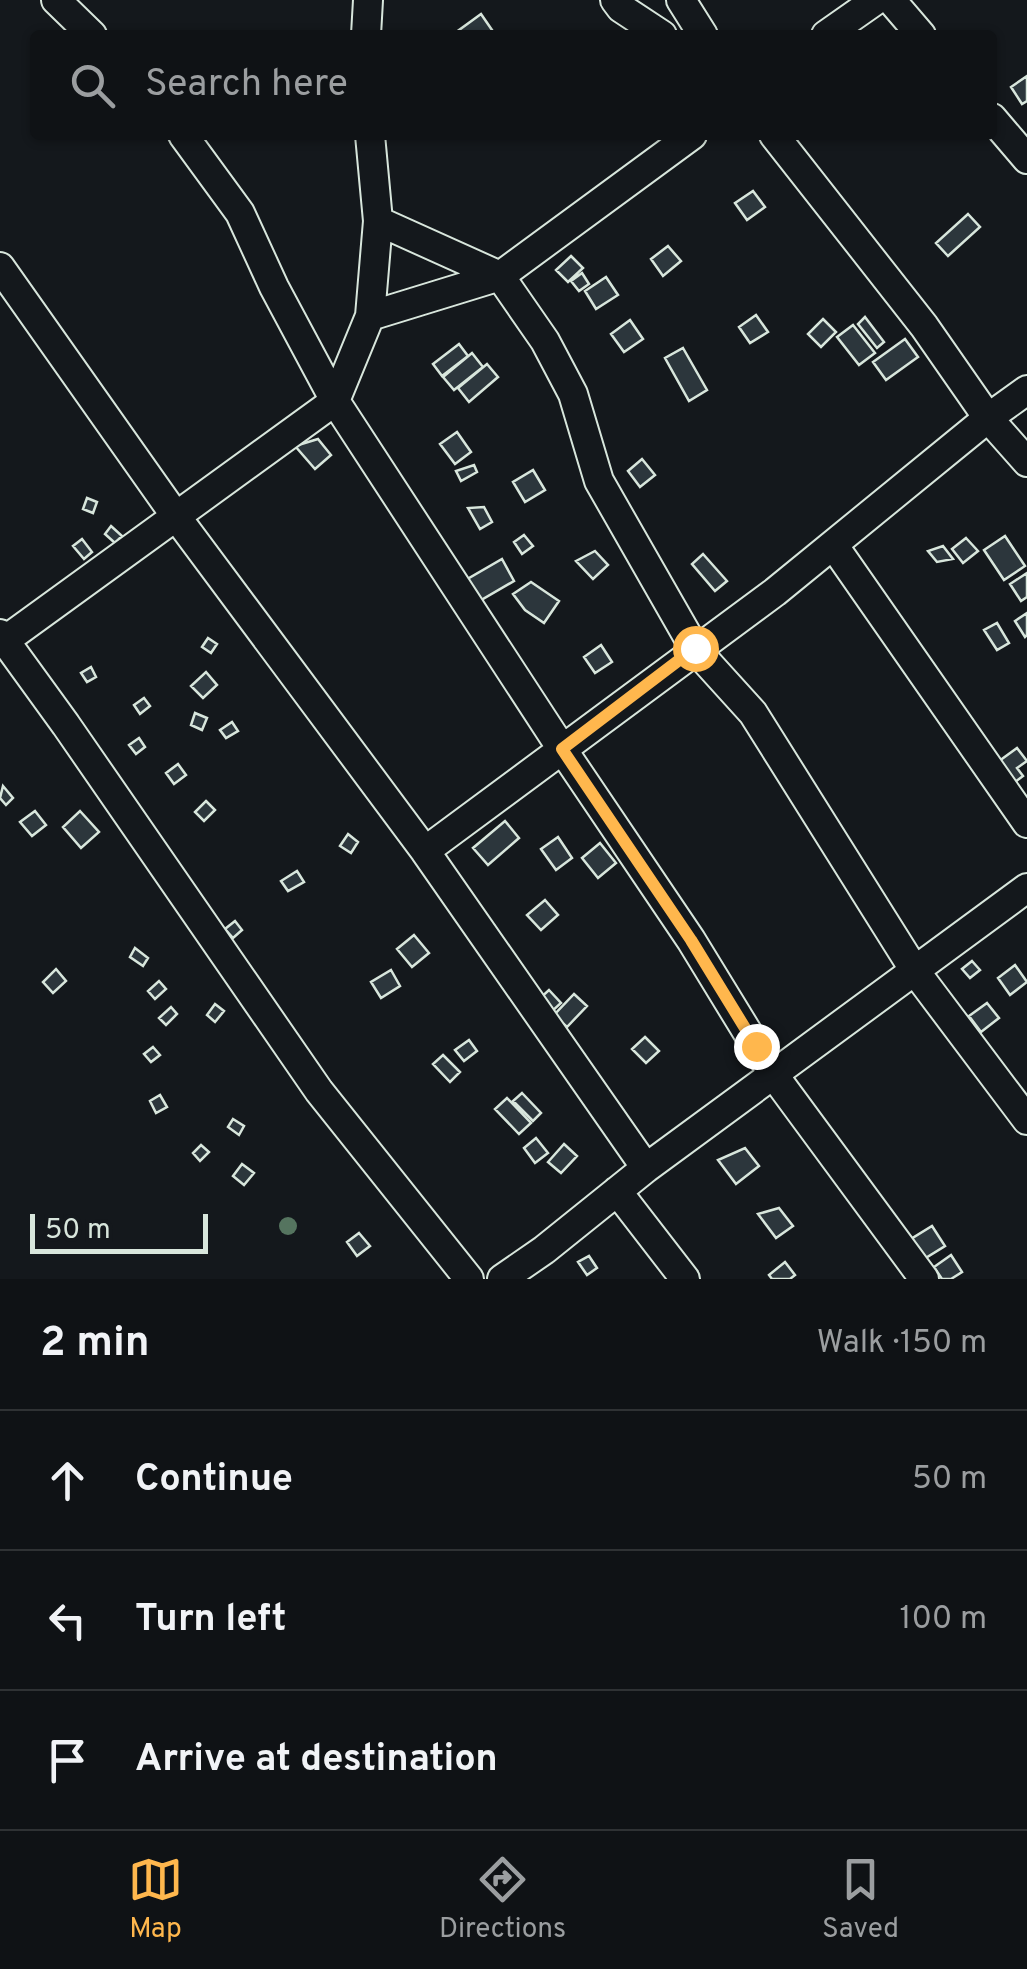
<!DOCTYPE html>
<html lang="en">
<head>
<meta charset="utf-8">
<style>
  :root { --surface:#0f1215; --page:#181b1e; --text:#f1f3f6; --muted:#9b9ea0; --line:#2f3234; --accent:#ffb74d }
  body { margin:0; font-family:Overpass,sans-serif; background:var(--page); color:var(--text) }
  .scale { position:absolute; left:30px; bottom:25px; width:178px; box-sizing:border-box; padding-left:10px; border:5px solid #d8e6dc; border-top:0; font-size:28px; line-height:35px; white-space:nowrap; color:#d8e6dc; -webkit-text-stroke:8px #14181c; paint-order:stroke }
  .stop { position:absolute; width:30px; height:30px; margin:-22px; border:8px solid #ffb74d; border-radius:50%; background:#fff }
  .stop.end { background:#ffb74d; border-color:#fff; box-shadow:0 2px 10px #0008 }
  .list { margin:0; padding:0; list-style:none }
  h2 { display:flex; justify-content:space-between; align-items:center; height:130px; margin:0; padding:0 40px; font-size:42px }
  h2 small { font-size:32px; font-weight:400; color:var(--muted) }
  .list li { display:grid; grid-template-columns:65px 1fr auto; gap:30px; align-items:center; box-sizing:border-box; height:140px; padding:0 40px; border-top:2px solid var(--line) }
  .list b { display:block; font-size:38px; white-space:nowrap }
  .list em { font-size:32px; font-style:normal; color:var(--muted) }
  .icon { flex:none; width:55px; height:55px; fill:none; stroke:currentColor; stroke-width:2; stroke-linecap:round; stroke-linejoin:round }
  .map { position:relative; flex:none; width:1027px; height:1279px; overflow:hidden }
  .search { position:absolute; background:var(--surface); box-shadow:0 2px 8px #0004; left:30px; right:30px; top:30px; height:110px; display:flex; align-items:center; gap:25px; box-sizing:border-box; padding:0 35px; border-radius:10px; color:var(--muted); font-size:38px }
  .sheet { height:550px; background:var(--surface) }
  nav { display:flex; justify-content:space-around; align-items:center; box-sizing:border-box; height:140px; border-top:2px solid var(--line); background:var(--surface); font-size:28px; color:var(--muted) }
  nav a { display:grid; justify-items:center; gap:5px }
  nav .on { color:var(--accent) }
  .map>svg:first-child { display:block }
  .building { fill:#2c363c; stroke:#d8e6dc; stroke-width:2.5 }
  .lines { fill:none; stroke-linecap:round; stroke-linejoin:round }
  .minor-casing { stroke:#d8e6dc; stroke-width:32 }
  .minor { stroke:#14181c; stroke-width:28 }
  .tree { fill:#55745f }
  .route { stroke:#ffb74d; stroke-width:12 }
</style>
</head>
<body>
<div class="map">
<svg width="1027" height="1279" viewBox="0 0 1027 1279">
  <rect width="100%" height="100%" fill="#14181c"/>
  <path class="building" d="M 481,14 L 492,30 L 485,35 L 457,35 L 455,33 Z
    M 1027,76 L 1027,101 L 1022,104 L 1011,87 Z
    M 753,191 L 765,207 L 747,220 L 735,203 Z
    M 968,214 L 980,227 L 948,256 L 936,243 Z
    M 668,246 L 681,261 L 663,276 L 651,259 Z
    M 571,256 L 583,268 L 568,282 L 556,270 Z
    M 582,273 L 589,284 L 579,291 L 571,281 Z
    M 606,277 L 618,295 L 596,309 L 585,291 Z
    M 756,315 L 768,332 L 750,343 L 739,327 Z
    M 865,317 L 884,342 L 877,348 L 858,324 Z
    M 823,319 L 836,332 L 821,347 L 808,334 Z
    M 630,320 L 643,339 L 624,352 L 611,334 Z
    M 853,325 L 875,353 L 859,365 L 837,337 Z
    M 905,339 L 918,357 L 886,380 L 873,362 Z
    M 459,344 L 468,356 L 442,376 L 433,364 Z
    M 683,348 L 707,390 L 689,401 L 665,358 Z
    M 472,353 L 483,367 L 454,390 L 443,377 Z
    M 487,364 L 498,377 L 469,402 L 458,388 Z
    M 457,432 L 471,452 L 455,464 L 440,444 Z
    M 318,439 L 331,455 L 315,469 L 295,446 Z
    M 642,459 L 655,475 L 640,487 L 628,471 Z
    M 474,465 L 477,472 L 461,481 L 456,471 Z
    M 533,470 L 545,490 L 525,502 L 513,482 Z
    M 87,498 L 97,502 L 93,513 L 83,509 Z
    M 484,507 L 492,522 L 480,529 L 468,508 Z
    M 111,526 L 122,536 L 115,543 L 105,534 Z
    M 524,535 L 533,546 L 522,554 L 514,542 Z
    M 1005,536 L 1025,566 L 1004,580 L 984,550 Z
    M 966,538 L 978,551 L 963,563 L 952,549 Z
    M 82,539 L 92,552 L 84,559 L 73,546 Z
    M 943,546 L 953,559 L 937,562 L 928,551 Z
    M 595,551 L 608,565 L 593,579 L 576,561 Z
    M 703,554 L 727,581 L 715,591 L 692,564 Z
    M 502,559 L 514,581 L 476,603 L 464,581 Z
    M 1027,573 L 1027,597 L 1021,601 L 1010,584 Z
    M 531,582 L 559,601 L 544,623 L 525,610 L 513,594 Z
    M 1027,613 L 1027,635 L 1025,637 L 1015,621 Z
    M 997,623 L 1009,643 L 997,650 L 984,630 Z
    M 208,638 L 217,644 L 211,653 L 202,647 Z
    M 601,645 L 612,662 L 595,673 L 584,657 Z
    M 91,667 L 96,677 L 87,682 L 81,673 Z
    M 206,672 L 217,685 L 203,698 L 191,686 Z
    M 144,698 L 150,706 L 140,714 L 134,705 Z
    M 195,713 L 207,718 L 202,730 L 191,725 Z
    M 232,722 L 238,731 L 226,738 L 220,730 Z
    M 139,738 L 145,747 L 136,754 L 129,745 Z
    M 1017,748 L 1027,761 L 1017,768 L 1023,776 L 1011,785 L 995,764 Z
    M 178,764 L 186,775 L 174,784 L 166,773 Z
    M 3,786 L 13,798 L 6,805 L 0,798 Z
    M 206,801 L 215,810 L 204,821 L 195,812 Z
    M 35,811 L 46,825 L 32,836 L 20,822 Z
    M 80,811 L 99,832 L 81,848 L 63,827 Z
    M 505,821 L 519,838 L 488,865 L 473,848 Z
    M 348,834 L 358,842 L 351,853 L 340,846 Z
    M 558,837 L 572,858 L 556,870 L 541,849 Z
    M 600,843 L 616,863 L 598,878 L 582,858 Z
    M 297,871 L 304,882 L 288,891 L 281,881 Z
    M 545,900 L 558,915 L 541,930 L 527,915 Z
    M 235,921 L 242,930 L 233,938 L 225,929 Z
    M 414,935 L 429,953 L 412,967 L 397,949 Z
    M 135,948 L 148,958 L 143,966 L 130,957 Z
    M 972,961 L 980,970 L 970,978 L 962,969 Z
    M 1015,965 L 1027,982 L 1010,995 L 998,978 Z
    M 56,969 L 66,981 L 53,993 L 43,982 Z
    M 391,970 L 400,986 L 381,998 L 371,982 Z
    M 159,981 L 166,989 L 155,999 L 148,991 Z
    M 549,990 L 561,1003 L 550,1013 L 538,1000 Z
    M 574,994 L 587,1006 L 567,1027 L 554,1015 Z
    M 987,1003 L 999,1018 L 981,1032 L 969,1016 Z
    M 215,1004 L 224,1011 L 215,1022 L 207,1015 Z
    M 171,1007 L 177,1014 L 166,1025 L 159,1018 Z
    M 645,1037 L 659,1051 L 646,1063 L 632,1049 Z
    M 469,1040 L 477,1051 L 464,1061 L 455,1050 Z
    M 153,1047 L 160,1055 L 151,1062 L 144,1054 Z
    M 443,1055 L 460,1072 L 450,1082 L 433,1064 Z
    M 522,1093 L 541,1113 L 533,1121 L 513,1101 Z
    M 160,1095 L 167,1107 L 156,1113 L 150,1101 Z
    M 507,1098 L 531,1123 L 519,1134 L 495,1109 Z
    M 233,1119 L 244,1126 L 239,1135 L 228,1127 Z
    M 536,1138 L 548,1153 L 535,1163 L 524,1148 Z
    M 564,1144 L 577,1156 L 561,1173 L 548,1162 Z
    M 201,1145 L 209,1152 L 200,1161 L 193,1153 Z
    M 745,1148 L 759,1166 L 736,1184 L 718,1160 Z
    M 242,1164 L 254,1173 L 244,1185 L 233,1176 Z
    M 779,1208 L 793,1226 L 776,1238 L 758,1214 Z
    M 932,1226 L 945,1246 L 924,1259 L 911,1239 Z
    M 359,1233 L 370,1246 L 357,1256 L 347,1242 Z
    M 951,1255 L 962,1272 L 951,1279 L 942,1279 L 934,1267 Z
    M 589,1256 L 597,1268 L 587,1275 L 578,1262 Z
    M 785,1262 L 795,1275 L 790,1279 L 772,1279 L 769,1275 Z"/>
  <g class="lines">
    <defs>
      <path id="minor" d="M 56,0 L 92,35
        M 615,0 L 621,8 L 662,35
        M 681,0 L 703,35
        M 891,0 L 921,35
        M 366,35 L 368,0
        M 826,35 L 876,0
        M 992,118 L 1027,159
        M 183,135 L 240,213 L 274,287 L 335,401 L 562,749 L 691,940 L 773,1074 L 924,1279
        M 774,135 L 924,326 L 988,418 L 1027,462
        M 378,221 L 500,276 L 545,341 L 573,394 L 599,481 L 695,649 L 753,713 L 915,971 L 1027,1120
        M 0,267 L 175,515 L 425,851 L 646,1168
        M 370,316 L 378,221 L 370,135
        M 834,546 L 1027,823
        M 0,634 L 66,725 L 319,1091 L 469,1279
        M 0,644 L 335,401 L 370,316 L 500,276 L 692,135
        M 425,851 L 775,592 L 988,418 L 1027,390
        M 617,1191 L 685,1279
        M 502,1279 L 544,1250 L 646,1168 L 1027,888"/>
    </defs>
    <use href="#minor" class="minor-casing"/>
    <use href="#minor" class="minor"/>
  </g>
  <circle class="tree" cx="288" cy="1226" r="9"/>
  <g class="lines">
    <path class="route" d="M 695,648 L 562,749 L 691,940 L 756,1046"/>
  </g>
</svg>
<div class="scale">50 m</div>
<div class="stop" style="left:695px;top:648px"></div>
<div class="stop end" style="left:756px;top:1046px"></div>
<div class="search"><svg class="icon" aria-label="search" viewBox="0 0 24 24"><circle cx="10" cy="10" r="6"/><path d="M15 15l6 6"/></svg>Search here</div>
</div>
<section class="sheet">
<h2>2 min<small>Walk · 150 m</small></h2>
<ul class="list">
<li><svg class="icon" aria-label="ahead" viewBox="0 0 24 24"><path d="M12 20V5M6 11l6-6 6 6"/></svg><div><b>Continue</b></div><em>50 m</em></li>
<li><svg class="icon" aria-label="left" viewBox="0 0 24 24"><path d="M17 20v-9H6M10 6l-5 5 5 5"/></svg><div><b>Turn left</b></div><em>100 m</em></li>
<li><svg class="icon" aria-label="arrive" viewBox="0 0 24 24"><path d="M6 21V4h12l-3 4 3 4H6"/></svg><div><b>Arrive at destination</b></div></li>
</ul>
</section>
<nav>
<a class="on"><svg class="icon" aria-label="map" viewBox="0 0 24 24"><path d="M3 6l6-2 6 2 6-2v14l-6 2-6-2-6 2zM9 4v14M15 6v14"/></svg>Map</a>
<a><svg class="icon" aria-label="directions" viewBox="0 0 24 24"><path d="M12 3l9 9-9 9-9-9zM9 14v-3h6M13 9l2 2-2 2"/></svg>Directions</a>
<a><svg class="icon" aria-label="saved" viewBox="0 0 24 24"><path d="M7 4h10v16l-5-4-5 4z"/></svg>Saved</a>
</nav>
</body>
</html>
